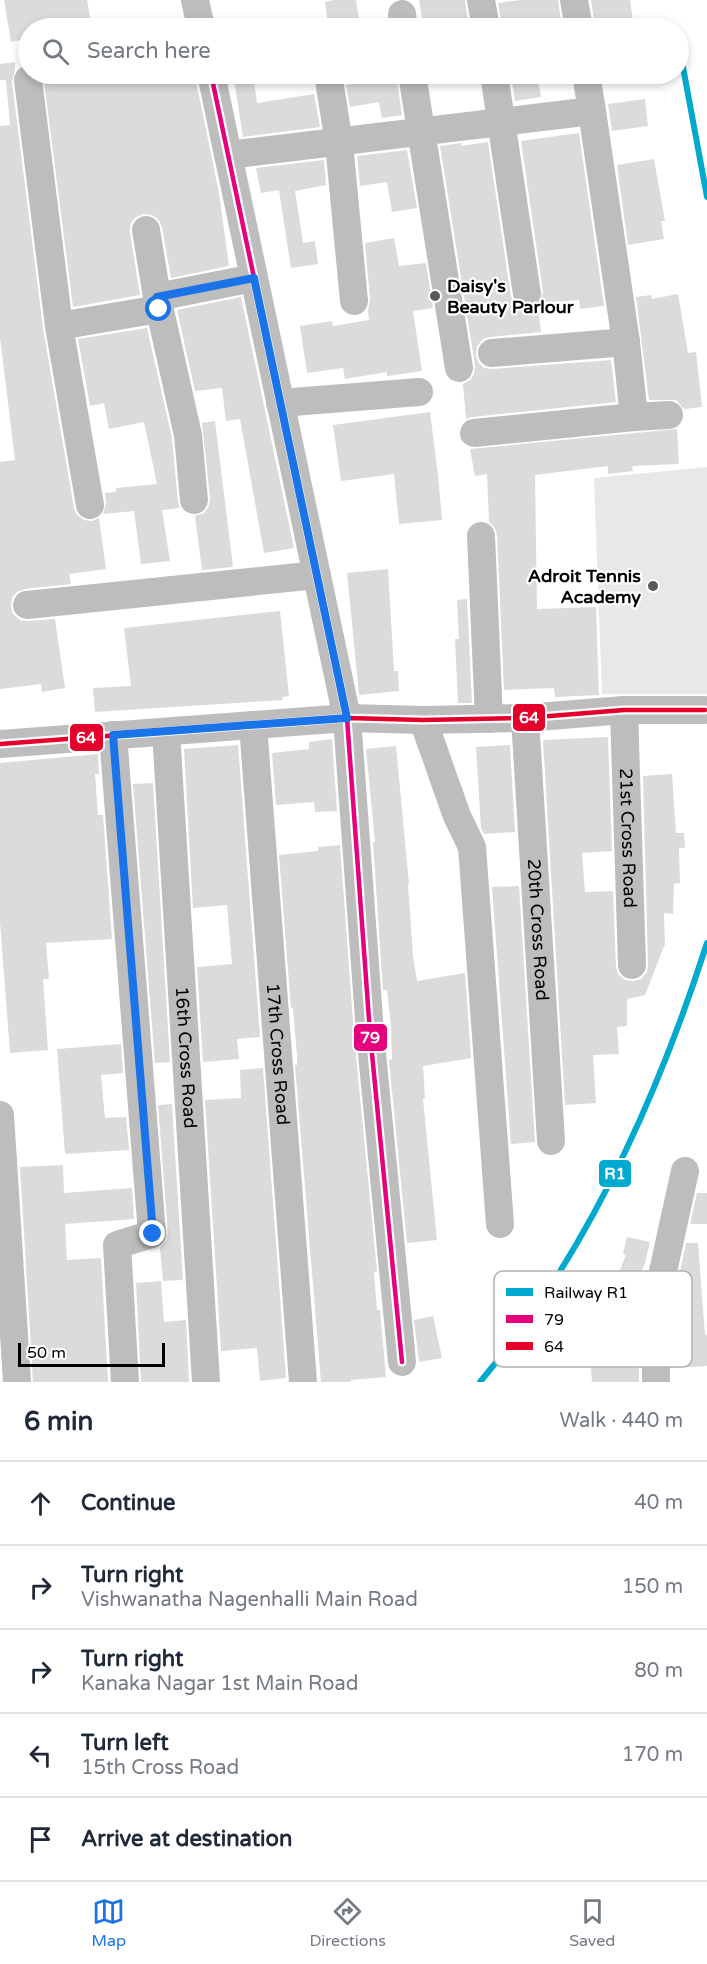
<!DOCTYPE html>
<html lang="en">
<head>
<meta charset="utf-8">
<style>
  :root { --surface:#fff; --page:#f2f2f3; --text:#1f2937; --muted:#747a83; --line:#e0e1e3; --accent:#1a73e8 }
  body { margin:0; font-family:"Varela Round",sans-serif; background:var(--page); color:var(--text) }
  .scale { position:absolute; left:18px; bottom:15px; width:147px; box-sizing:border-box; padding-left:6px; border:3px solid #000; border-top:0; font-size:16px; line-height:21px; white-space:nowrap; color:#000; -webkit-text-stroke:4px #fff; paint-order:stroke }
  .stop { position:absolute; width:18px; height:18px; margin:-14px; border:4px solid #1a73e8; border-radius:50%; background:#fff }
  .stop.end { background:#1a73e8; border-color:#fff; box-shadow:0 2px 6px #0008 }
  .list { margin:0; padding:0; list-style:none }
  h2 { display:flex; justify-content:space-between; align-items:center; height:78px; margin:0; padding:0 24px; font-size:26px }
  h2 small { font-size:20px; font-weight:400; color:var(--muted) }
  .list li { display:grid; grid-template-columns:39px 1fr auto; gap:18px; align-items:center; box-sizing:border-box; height:84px; padding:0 24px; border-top:2px solid var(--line) }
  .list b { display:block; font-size:22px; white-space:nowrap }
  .list p { margin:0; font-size:20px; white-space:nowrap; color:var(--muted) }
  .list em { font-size:20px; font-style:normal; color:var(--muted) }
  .icon { flex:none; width:33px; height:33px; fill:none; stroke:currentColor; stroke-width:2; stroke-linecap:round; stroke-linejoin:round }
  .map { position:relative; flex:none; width:707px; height:1382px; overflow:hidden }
  .search { position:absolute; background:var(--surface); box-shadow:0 3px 9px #0003; left:18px; right:18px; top:18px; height:66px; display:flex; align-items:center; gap:15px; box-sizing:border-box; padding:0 21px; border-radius:33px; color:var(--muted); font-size:22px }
  .sheet { height:498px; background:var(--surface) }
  nav { display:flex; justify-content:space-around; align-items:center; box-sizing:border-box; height:84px; border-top:2px solid var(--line); background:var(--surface); font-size:16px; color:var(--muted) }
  nav a { display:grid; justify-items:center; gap:3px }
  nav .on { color:var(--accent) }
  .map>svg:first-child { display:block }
  .garden { fill:#e8e8e8 }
  .building { fill:#dbdbdb }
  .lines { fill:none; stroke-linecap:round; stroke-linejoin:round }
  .minor { stroke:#bdbdbd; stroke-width:28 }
  .bus-1-casing { stroke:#fff; stroke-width:9 }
  .bus-2-casing { stroke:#fff; stroke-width:9 }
  .bus-1 { stroke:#e5007d; stroke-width:4.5 }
  .bus-2 { stroke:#e4002b; stroke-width:4.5 }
  .rail-1-casing { stroke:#fff; stroke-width:10 }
  .rail-1 { stroke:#00a9ce; stroke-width:6 }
  .route { stroke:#1a73e8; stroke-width:8 }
  .poi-dot { fill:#595959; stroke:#fff; stroke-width:2 }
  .labels { text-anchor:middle; stroke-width:4.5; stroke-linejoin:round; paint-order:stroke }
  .poi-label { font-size:18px; font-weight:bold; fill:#000; stroke:#fff; text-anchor:start }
  .street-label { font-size:18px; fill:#000; stroke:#fff }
  .key { fill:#fff; stroke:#b2b2b2; stroke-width:1.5 }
  .key-label { font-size:16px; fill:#000 }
  .line-badge { stroke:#fff; stroke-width:2 }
  .badge-label { font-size:16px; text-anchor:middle; font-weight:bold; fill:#fff }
</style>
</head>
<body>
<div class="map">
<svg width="707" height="1382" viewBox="0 0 707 1382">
  <rect width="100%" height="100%" fill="#fff"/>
  <path class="garden" d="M 707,467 L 707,694 L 602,694 L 594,478 Z"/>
  <path class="building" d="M 4,0 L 87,0 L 92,28 L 28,28 L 28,39 L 11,42 Z
    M 334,0 L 356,0 L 359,19 L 328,24 L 325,2 Z
    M 419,0 L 465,0 L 469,28 L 424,28 Z
    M 520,0 L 558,0 L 562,28 L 540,28 L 538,20 L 502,26 L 498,3 Z
    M 591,0 L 630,0 L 634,28 L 595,28 Z
    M 15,62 L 15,70 L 12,82 L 43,328 L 74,508 L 77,515 L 84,520 L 92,521 L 99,518 L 106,569 L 69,574 L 71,584 L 25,589 L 17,592 L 12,598 L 11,607 L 13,614 L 20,620 L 29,621 L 55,619 L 65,688 L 42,692 L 41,684 L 0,689 L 0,462 L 15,460 L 0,337 L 0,126 L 10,125 L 6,80 L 0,80 L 0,64 Z
    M 43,74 L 184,74 L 184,78 L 195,76 L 219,193 L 229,266 L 171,278 L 162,227 L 158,219 L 152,215 L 143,214 L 135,218 L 130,225 L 130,232 L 140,295 L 73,307 Z
    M 374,74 L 396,74 L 402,115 L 382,118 L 379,102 L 350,107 L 346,85 L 375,80 Z
    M 511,74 L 537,74 L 541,97 L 515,101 Z
    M 253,76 L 257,103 L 314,94 L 320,127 L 243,137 L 234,80 Z
    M 645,99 L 648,126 L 612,131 L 608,104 Z
    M 579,133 L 604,306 L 580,309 L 579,300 L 540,303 L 543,292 L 521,141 Z
    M 488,142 L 511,297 L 515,305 L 522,309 L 530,310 L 538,306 L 541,332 L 491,337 L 483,339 L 477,346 L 476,355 L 478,362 L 484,368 L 493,369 L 611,360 L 616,402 L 472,417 L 466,419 L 463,384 L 470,380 L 474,374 L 475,365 L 440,146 L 461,143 L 461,146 Z
    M 407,150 L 417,208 L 392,212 L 387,182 L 360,186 L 357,156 Z
    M 654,159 L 665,221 L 661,221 L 664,239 L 628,245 L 617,165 Z
    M 324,160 L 326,185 L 295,191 L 303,243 L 315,241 L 318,264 L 291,268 L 279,190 L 261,193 L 256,168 Z
    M 394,238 L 399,266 L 426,263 L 433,308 L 413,311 L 422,371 L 387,376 L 387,372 L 345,379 L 343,368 L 307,373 L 300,326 L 332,321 L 333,326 L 369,320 L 368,310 L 370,299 L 365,243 Z
    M 678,294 L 688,353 L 696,352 L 702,407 L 684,409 L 676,400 L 649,400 L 636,297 L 651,295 L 652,299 Z
    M 241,297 L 294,548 L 264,553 L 240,419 L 226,421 L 222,388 L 195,391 L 177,310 Z
    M 147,328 L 172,438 L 178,502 L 180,508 L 162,510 L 170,561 L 141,564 L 134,511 L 103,514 L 106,503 L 105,493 L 116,492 L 116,488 L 157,484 L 144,422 L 109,429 L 104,403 L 90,406 L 78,339 Z
    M 430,412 L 438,475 L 442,520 L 399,524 L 394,474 L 341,481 L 333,425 Z
    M 215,421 L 233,567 L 202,570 L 195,516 L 204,513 L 209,506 L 210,498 L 202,423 Z
    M 677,429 L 679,464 L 632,466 L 633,471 L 608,474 L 608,466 L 535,475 L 537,609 L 596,607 L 599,695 L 555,697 L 554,688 L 504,690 L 497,535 L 495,528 L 489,522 L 487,474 L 475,476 L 470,449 Z
    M 388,569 L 394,671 L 398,671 L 399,691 L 359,695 L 347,573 Z
    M 467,599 L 472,703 L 458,703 L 455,639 L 459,639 L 457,600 Z
    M 280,611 L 289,696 L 282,697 L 283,700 L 95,712 L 93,688 L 131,686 L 124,628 Z
    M 608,737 L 612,851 L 582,853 L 585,892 L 613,891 L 616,966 L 618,974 L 625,980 L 633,981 L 641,979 L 647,972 L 648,964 L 643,776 L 672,774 L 676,833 L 684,833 L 685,848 L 679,848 L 680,883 L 674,884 L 673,914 L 664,913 L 665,944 L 645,995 L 627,999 L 627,1026 L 617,1027 L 619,1054 L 593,1055 L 596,1103 L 565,1105 L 543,740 Z
    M 332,739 L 337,811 L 315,812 L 314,802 L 276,805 L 272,753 L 309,749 L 309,742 Z
    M 238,745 L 260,1037 L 237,1039 L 239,1059 L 203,1062 L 197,967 L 232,964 L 227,905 L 193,908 L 184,749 Z
    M 510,745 L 515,832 L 484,834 L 481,828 L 476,747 Z
    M 396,746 L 409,884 L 408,884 L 413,956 L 417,981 L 465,973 L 471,1058 L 423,1066 L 425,1098 L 423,1099 L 437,1240 L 407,1243 L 389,1060 L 392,1059 L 391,1027 L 387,990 L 383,990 L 373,842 L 375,842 L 366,749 Z
    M 98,754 L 99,774 L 95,774 L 98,815 L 103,815 L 112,939 L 46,943 L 49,979 L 43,979 L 48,1050 L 10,1053 L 0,922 L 0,763 Z
    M 153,783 L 170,1062 L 155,1063 L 133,784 Z
    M 340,845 L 354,1035 L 377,1271 L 374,1272 L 377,1310 L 380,1310 L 386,1377 L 351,1380 L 351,1382 L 321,1382 L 295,1065 L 297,1065 L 297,1056 L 293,1008 L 291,1008 L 279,855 L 318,851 L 318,847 Z
    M 519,886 L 535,1142 L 511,1144 L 492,887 Z
    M 121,1044 L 123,1073 L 101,1075 L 105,1118 L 126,1117 L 129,1150 L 65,1154 L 57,1049 Z
    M 263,1068 L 286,1378 L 260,1381 L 257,1348 L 221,1351 L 205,1100 L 241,1098 L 240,1070 Z
    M 172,1104 L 183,1280 L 163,1281 L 160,1248 L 167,1240 L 168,1233 L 158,1105 Z
    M 63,1165 L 64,1193 L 132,1188 L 134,1219 L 65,1224 L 67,1260 L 101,1258 L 108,1382 L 33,1382 L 20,1167 Z
    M 697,1193 L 707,1193 L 707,1224 L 690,1224 Z
    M 627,1237 L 650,1242 L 645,1263 L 633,1293 L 614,1285 L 626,1255 L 623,1254 Z
    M 686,1243 L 698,1243 L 705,1335 L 707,1334 L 707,1366 L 673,1368 L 672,1310 L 675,1296 L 680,1295 L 679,1277 Z
    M 161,1281 L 164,1322 L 186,1320 L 189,1382 L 141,1382 L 136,1283 Z
    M 611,1307 L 615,1357 L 639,1356 L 639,1382 L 592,1382 L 587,1309 Z
    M 433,1316 L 442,1358 L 419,1362 L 414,1320 Z"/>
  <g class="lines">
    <g class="minor">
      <path d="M 195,0 L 201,28"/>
      <path d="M 481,0 L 486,28"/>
      <path d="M 574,0 L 579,28"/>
      <path d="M 402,14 L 404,28"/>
      <path d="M 211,74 L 347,718 L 370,1033 L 402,1362"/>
      <path d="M 328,74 L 339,143 L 354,301"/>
      <path d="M 412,74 L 459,368"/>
      <path d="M 494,74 L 527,294"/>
      <path d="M 28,80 L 59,326"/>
      <path d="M 592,111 L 626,342 L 634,417 L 669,415"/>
      <path d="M 228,155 L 592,111 L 586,74"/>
      <path d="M 146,230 L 157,297 L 188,435 L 194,500"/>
      <path d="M 157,297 L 254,278"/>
      <path d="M 492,353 L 626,342"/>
      <path d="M 280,403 L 419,392"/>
      <path d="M 474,433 L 634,417"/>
      <path d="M 90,505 L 59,326 L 159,309"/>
      <path d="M 481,536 L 489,719"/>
      <path d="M 27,605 L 317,575"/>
      <path id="s1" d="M 624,710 L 632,965"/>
      <path id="s2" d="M 525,718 L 551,1141"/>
      <path d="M 423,720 L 457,816 L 472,847 L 500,1224"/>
      <path id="s3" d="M 253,725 L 303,1382"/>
      <path id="s4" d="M 166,732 L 206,1382"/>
      <path d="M 113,735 L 152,1234 L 117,1245 L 125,1382"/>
      <path d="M 0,744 L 347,718 L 423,720 L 525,718 L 624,710 L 705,710"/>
      <path d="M 0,1115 L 17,1382"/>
      <path d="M 656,1382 L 655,1308 L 685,1171"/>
    </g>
    <defs>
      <path id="bus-1" d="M 211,74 L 347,718 L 370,1033 L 402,1362"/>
      <path id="bus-2" d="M 0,744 L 347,718 L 423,720 L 525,718 L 624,710 L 705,710"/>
    </defs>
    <use href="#bus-1" class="bus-1-casing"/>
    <use href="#bus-2" class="bus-2-casing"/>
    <use href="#bus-1" class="bus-1"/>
    <use href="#bus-2" class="bus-2"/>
    <defs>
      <path id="rail-1" d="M 678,40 L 707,197
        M 480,1382 C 587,1255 657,1099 707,943"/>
    </defs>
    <use href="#rail-1" class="rail-1-casing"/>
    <use href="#rail-1" class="rail-1"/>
  </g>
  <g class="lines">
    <path class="route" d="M 153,1234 L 113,735 L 347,718 L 254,278 L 157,297 L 159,309"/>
  </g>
  <g class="poi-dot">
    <circle cx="435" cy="296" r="6"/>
    <circle cx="653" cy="586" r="6"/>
  </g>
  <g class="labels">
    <g class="poi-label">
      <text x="447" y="292">Daisy's<tspan x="447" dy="21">Beauty Parlour</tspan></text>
      <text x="641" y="582" text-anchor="end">Adroit Tennis<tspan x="641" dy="21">Academy</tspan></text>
    </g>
    <g class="street-label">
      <text dy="6" stroke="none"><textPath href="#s1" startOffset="128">21st Cross Road</textPath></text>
      <text dy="6" stroke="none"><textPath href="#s2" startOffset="212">20th Cross Road</textPath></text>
      <text dy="6" stroke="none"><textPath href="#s3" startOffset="330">17th Cross Road</textPath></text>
      <text dy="6" stroke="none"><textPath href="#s4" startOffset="326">16th Cross Road</textPath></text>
    </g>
  </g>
  <rect x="494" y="1271" width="198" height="96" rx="9" class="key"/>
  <rect x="506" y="1288" width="27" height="8" fill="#00a9ce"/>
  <rect x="506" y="1315" width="27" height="8" fill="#e5007d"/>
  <rect x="506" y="1342" width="27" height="8" fill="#e4002b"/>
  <g class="key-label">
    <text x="544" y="1298">Railway R1</text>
    <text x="544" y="1325">79</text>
    <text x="544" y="1352">64</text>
  </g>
  <g class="line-badge">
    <rect x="512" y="703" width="34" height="29" rx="6" fill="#e4002b"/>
    <rect x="69" y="723" width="35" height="29" rx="6" fill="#e4002b"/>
    <rect x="353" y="1023" width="35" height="29" rx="6" fill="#e5007d"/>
    <rect x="598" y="1159" width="34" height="29" rx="6" fill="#00a9ce"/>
  </g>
  <g class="badge-label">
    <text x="529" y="723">64</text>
    <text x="86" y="743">64</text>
    <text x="370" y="1043">79</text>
    <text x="615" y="1179">R1</text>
  </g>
</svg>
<div class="scale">50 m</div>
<div class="stop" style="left:159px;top:309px"></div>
<div class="stop end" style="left:153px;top:1234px"></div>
<div class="search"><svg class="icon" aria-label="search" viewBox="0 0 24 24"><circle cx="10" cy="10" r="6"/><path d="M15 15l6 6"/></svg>Search here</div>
</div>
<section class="sheet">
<h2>6 min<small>Walk · 440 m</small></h2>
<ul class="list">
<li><svg class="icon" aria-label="ahead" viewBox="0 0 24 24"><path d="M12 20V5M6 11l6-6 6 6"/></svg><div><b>Continue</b></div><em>40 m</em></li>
<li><svg class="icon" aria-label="right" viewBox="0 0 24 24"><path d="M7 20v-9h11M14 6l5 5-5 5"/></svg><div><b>Turn right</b><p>Vishwanatha Nagenhalli Main Road</p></div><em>150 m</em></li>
<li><svg class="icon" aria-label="right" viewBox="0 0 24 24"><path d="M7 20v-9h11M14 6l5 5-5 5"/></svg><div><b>Turn right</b><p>Kanaka Nagar 1st Main Road</p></div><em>80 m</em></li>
<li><svg class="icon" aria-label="left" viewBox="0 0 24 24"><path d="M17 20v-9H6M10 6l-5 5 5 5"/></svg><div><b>Turn left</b><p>15th Cross Road</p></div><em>170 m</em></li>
<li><svg class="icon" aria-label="arrive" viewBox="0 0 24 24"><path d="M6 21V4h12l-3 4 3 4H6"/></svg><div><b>Arrive at destination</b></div></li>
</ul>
</section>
<nav>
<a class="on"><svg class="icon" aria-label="map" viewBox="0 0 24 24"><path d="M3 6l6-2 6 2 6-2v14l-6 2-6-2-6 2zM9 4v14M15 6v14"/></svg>Map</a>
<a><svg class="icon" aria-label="directions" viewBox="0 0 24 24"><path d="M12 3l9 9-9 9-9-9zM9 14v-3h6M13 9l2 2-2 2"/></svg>Directions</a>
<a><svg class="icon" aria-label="saved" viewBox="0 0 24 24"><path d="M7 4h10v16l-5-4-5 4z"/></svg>Saved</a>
</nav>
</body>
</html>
